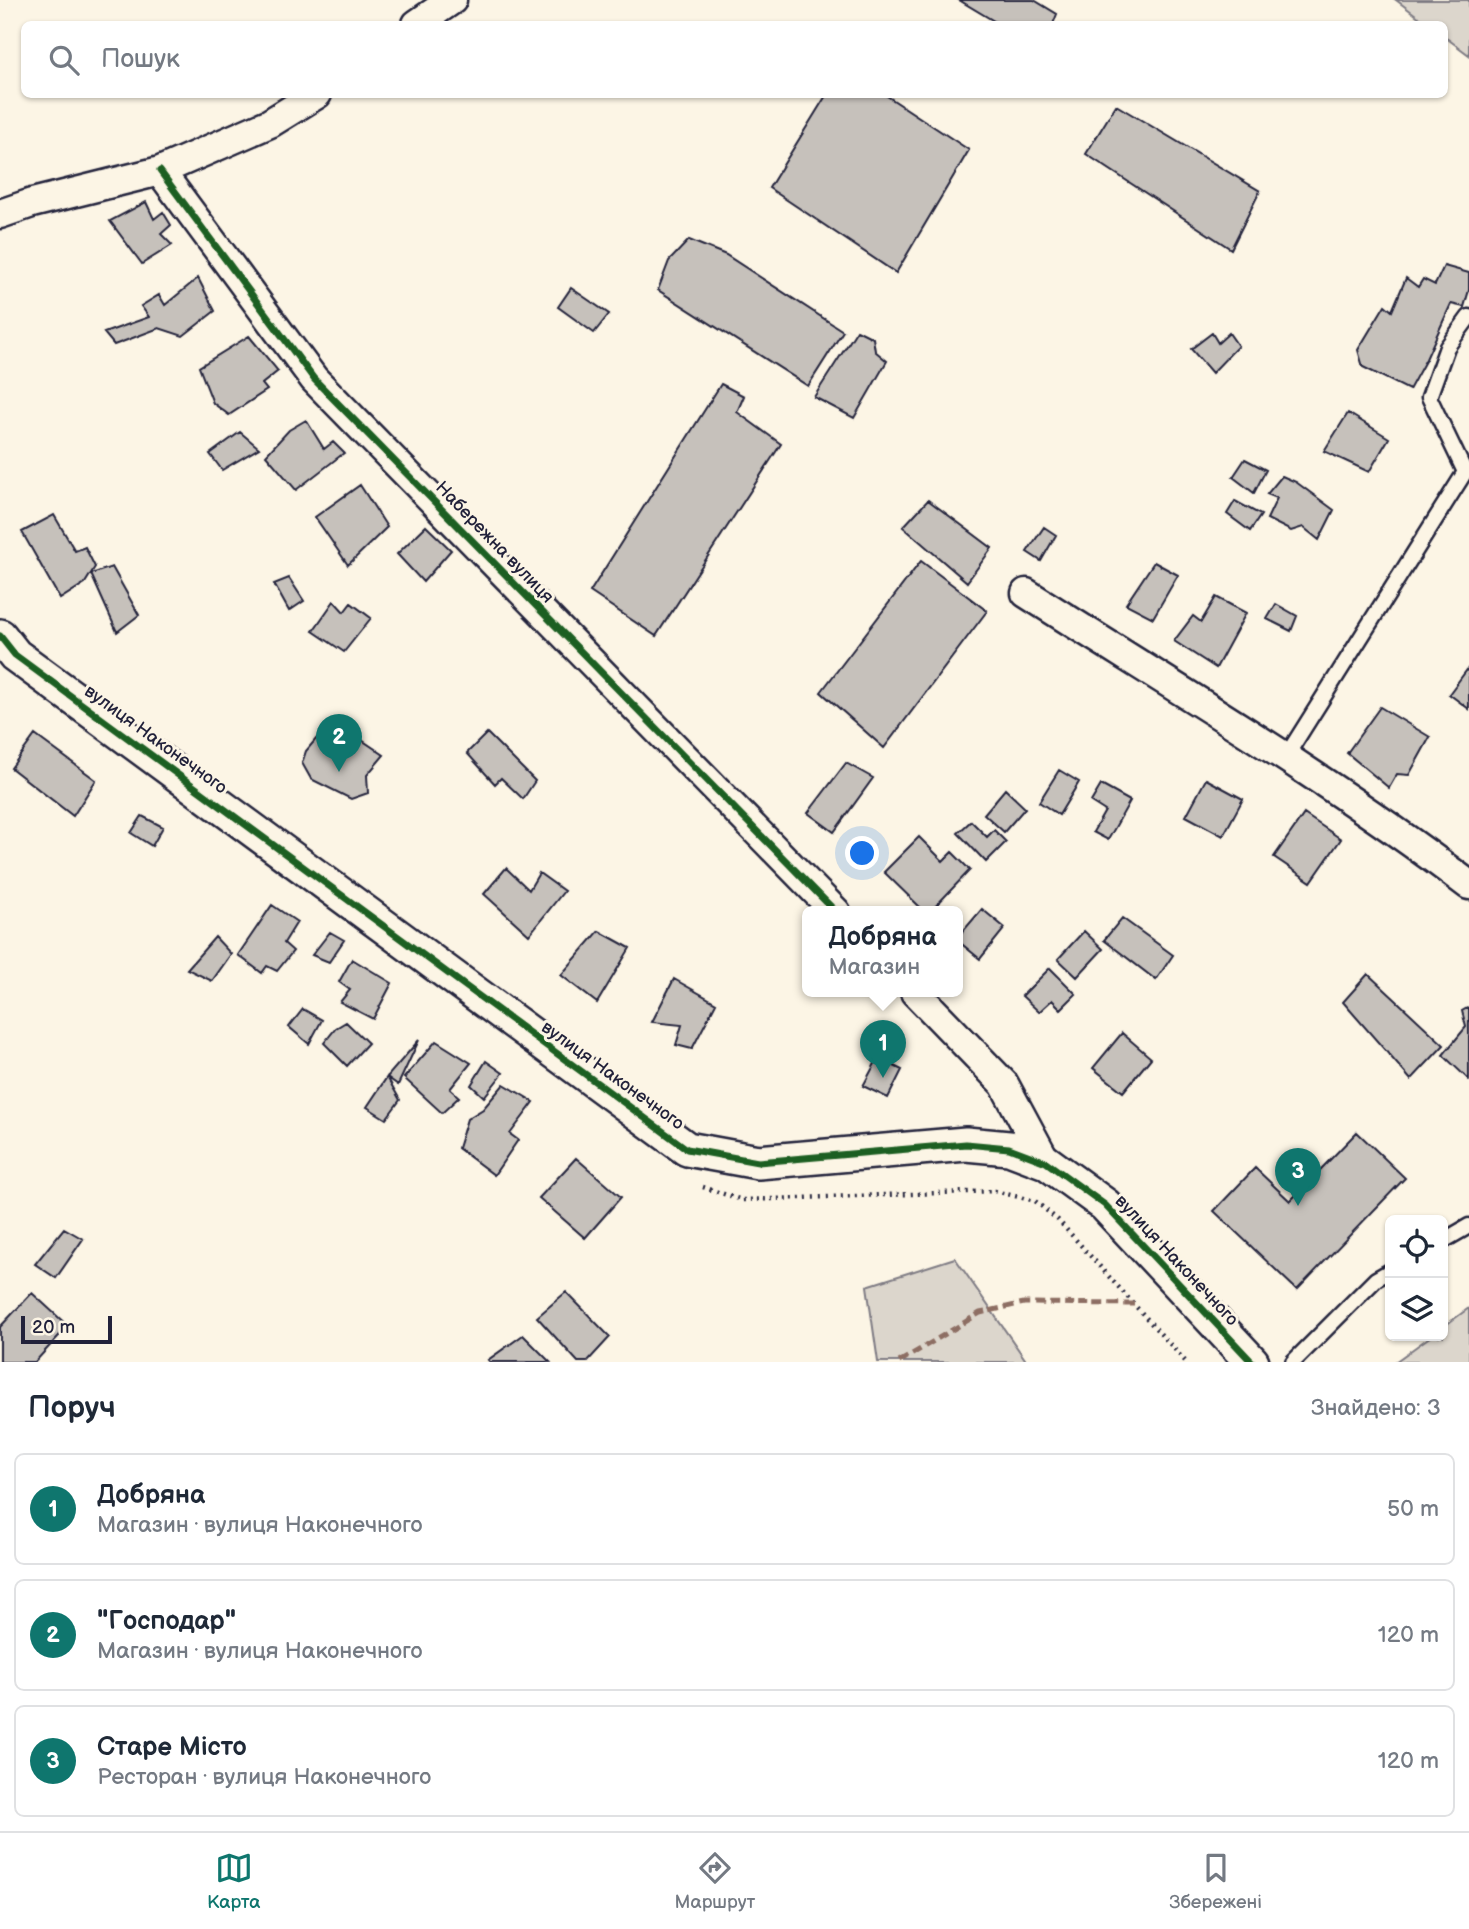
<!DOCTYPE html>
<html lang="uk">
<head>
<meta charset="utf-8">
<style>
  :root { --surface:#fff; --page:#f2f2f3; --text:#1f2937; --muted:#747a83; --line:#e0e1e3; --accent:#0f766e }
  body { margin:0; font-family:"Balsamiq Sans",sans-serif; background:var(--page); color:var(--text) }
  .controls { position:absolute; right:21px; bottom:21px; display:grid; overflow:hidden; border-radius:10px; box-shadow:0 2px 5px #0004 }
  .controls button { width:63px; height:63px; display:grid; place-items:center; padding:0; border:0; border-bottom:2px solid var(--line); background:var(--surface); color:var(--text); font:35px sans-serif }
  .scale { position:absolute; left:21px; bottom:18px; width:91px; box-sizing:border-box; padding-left:7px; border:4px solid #22223b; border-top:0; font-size:19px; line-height:24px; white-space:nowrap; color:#22223b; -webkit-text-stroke:5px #fcf5e5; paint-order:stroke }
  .you { position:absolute; left:863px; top:854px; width:24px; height:24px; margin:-18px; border:5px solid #fff; border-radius:50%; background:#1a73e8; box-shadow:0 0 0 10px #1a73e833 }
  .badge { display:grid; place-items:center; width:46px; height:46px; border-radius:50%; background:var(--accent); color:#fff; font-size:23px; font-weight:700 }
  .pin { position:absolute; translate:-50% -58px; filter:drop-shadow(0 2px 4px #0008) }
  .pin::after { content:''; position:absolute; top:37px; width:24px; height:21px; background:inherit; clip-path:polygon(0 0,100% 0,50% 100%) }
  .popup { position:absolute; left:802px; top:906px; width:161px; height:91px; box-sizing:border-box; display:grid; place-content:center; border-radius:10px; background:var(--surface); filter:drop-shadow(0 2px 5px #0005); font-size:23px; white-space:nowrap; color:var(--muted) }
  .popup b { font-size:26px; color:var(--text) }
  .popup::after { content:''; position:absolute; left:50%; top:100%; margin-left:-14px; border:14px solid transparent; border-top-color:var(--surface) }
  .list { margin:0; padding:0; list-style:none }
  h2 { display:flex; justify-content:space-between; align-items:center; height:91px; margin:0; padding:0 28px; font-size:30px }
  h2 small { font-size:23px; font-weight:400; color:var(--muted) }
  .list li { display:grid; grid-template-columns:46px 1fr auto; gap:21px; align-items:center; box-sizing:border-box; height:112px; margin:0 14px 14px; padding:0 14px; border:2px solid var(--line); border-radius:10px }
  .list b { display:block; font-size:26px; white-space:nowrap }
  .list p { margin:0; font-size:23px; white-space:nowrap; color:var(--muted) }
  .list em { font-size:23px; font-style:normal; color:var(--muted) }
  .icon { flex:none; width:38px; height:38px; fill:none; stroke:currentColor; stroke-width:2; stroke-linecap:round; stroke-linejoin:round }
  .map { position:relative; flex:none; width:1469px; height:1362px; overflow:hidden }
  .search { position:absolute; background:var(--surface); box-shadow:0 2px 5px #0004; left:21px; right:21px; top:21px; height:77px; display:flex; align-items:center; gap:18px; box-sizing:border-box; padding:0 24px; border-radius:10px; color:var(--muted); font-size:26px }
  .sheet { height:469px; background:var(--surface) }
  nav { display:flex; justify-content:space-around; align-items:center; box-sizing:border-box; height:98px; border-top:2px solid var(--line); background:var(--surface); font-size:19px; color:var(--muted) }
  nav a { display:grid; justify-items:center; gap:4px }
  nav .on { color:var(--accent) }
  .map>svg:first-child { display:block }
  .green { fill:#dcd6cc; stroke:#7f7c84; stroke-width:2 }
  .building { fill:#c6c1bb; stroke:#22223b; stroke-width:2 }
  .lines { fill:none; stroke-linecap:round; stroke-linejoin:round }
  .service-casing { stroke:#22223b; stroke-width:19 }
  .minor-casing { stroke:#22223b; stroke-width:33 }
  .tertiary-casing { stroke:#22223b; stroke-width:38 }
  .path { stroke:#22223b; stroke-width:4.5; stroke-dasharray:2 5; stroke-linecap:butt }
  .service { stroke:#fcf5e5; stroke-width:14 }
  .minor { stroke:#fcf5e5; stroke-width:28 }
  .tertiary { stroke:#fcf5e5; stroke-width:33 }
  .quiet { stroke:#8d6e63; stroke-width:5; stroke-dasharray:10 5; stroke-linecap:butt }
  .cycleway-casing { stroke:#fcf5e5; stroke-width:11 }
  .cycleway { stroke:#1b5e20; stroke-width:7 }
  .labels { text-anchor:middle; stroke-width:6; stroke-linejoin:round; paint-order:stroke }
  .street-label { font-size:18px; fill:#22223b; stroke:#fcf5e5 }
</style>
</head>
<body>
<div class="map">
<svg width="1469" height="1362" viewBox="0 0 1469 1362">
  <rect width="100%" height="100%" fill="#fcf5e5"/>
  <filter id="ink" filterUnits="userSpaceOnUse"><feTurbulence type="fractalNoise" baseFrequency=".0143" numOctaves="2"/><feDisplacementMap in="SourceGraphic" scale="14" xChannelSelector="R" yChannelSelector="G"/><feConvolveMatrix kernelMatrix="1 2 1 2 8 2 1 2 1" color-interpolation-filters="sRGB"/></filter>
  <g filter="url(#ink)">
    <path class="green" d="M 1396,0 L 1469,0 L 1469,55 L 1445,37 L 1444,24 L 1428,24 Z
      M 955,1258 L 1027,1362 L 878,1362 L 867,1286 Z
      M 1469,1308 L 1469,1362 L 1395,1362 L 1431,1336 L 1443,1336 L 1443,1327 Z"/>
    <path class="building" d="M 959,0 L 1034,0 L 1057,14 L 1053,24 L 999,24 Z
      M 827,94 L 884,94 L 969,150 L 896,273 L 769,188 Z
      M 1116,105 L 1260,191 L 1231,249 L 1086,154 Z
      M 146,202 L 154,219 L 163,212 L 171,225 L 161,234 L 172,245 L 142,264 L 110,221 Z
      M 689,240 L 726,255 L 843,331 L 808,386 L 658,290 L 669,261 Z
      M 1444,266 L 1469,273 L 1469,290 L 1464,307 L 1451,304 L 1426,359 L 1409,390 L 1363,367 L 1358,350 L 1385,305 L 1392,311 L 1406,278 L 1418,287 L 1423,279 L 1435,285 Z
      M 198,278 L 215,311 L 183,336 L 159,328 L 114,345 L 104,333 L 149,317 L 141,306 L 159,295 L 165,305 Z
      M 571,288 L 609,314 L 594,333 L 558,307 Z
      M 857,330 L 873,338 L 875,351 L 887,361 L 854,418 L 814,397 Z
      M 1212,333 L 1218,343 L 1229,333 L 1238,346 L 1212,373 L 1191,349 Z
      M 249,336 L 278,371 L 262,384 L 267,390 L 229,415 L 213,403 L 199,367 Z
      M 721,384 L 744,396 L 737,412 L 781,444 L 656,636 L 590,592 Z
      M 1348,413 L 1389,438 L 1369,472 L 1324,451 Z
      M 306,420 L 324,449 L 333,442 L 344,453 L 296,490 L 266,455 L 289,430 Z
      M 240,432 L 259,448 L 222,470 L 210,454 Z
      M 1245,459 L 1266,470 L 1254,493 L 1233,477 Z
      M 1282,476 L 1296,482 L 1334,510 L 1319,540 L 1303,527 L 1291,531 L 1267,519 L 1277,498 L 1267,494 Z
      M 360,485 L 387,527 L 348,565 L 315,517 Z
      M 928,500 L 992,548 L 967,582 L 903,527 Z
      M 1235,501 L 1261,515 L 1250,531 L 1227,514 Z
      M 54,515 L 75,551 L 85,547 L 95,567 L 85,583 L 60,599 L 22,532 Z
      M 426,526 L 451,550 L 423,582 L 397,554 Z
      M 1044,527 L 1056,535 L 1041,561 L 1027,552 Z
      M 921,561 L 987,611 L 884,748 L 821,692 Z
      M 1154,562 L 1178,575 L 1153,618 L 1126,604 Z
      M 112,567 L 139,615 L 117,632 L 91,574 Z
      M 289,578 L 304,601 L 289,611 L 274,584 Z
      M 1216,597 L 1246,613 L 1216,668 L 1174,641 L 1193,616 L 1201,622 Z
      M 334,601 L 344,612 L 351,603 L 371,618 L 344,652 L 313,631 Z
      M 1276,604 L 1297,616 L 1291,631 L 1267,619 Z
      M 1469,667 L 1469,709 L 1449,694 Z
      M 1380,707 L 1430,737 L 1409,775 L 1397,774 L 1389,788 L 1347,753 Z
      M 332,720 L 384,755 L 367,775 L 368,793 L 351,799 L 311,779 L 302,763 L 306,751 Z
      M 487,733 L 535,781 L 523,799 L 501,778 L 495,784 L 467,753 Z
      M 35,735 L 96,780 L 73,816 L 11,768 Z
      M 846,763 L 873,778 L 834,832 L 808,813 Z
      M 1059,770 L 1079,782 L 1059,815 L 1039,802 Z
      M 1206,779 L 1243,799 L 1223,836 L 1186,816 Z
      M 1101,785 L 1130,801 L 1108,840 L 1093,832 L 1105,811 L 1091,802 Z
      M 1005,789 L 1025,808 L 1004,832 L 984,814 Z
      M 1304,814 L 1341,839 L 1311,882 L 1274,857 Z
      M 142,816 L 163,827 L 152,846 L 131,833 Z
      M 971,821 L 987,837 L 994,830 L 1006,842 L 986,862 L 958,833 Z
      M 919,837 L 943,861 L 952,852 L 970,870 L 930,912 L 925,912 L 884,872 Z
      M 506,868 L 529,890 L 539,873 L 564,891 L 529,935 L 484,894 Z
      M 272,905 L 297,922 L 284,943 L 293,951 L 277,971 L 267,966 L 262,973 L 238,955 Z
      M 982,909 L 1005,928 L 980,959 L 958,941 L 958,937 Z
      M 1122,918 L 1173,955 L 1156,980 L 1104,940 Z
      M 599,931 L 630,948 L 597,1003 L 561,975 Z
      M 1084,931 L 1103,949 L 1077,977 L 1058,959 Z
      M 330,932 L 344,940 L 329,962 L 312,955 Z
      M 215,937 L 231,954 L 212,981 L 187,969 Z
      M 352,959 L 392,983 L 373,1019 L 340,1002 L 350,990 L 339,982 Z
      M 1050,968 L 1076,994 L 1061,1009 L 1052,1000 L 1039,1012 L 1022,996 Z
      M 1368,974 L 1444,1045 L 1411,1080 L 1343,1002 Z
      M 674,979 L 716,1003 L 692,1049 L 676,1045 L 682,1025 L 652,1022 Z
      M 1469,1007 L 1469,1080 L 1443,1055 L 1466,1027 L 1462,1011 Z
      M 303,1009 L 322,1020 L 309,1044 L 289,1027 Z
      M 346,1022 L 368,1043 L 347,1066 L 324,1043 L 336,1028 Z
      M 1122,1033 L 1151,1058 L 1123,1092 L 1093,1068 Z
      M 419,1040 L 398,1085 L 387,1077 Z
      M 436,1041 L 471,1063 L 450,1089 L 459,1097 L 442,1113 L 404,1078 Z
      M 878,1058 L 902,1070 L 888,1098 L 863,1086 Z
      M 486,1061 L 503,1073 L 484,1097 L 471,1085 Z
      M 387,1077 L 400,1100 L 386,1119 L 367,1107 Z
      M 504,1084 L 534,1102 L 510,1134 L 518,1140 L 494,1175 L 458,1148 L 467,1119 L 483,1109 Z
      M 1357,1132 L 1405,1178 L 1297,1290 L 1214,1211 L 1255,1168 L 1290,1201 Z
      M 576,1158 L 621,1197 L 585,1238 L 539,1198 Z
      M 64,1228 L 83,1239 L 56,1278 L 35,1264 Z
      M 566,1292 L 610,1337 L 587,1362 L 578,1362 L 537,1317 Z
      M 32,1293 L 68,1326 L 35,1362 L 0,1362 L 0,1327 Z
      M 523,1335 L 550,1362 L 490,1362 L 488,1360 Z"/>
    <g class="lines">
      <defs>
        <path id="service" d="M 1285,758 L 1465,472 L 1429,397 L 1447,347 L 1469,317
          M 1443,1241 L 1469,1226
          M 1293,1362 L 1376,1279 L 1390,1271"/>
        <path id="minor" d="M 417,24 L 452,0
          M 160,171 L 314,379 L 836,912
          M 0,214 L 32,203 L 160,171 L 270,123 L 317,94
          M 1026,593 C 1175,688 1328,778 1469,885
          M 915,992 L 1004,1084 L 1046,1162"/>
        <path id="tertiary" d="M 0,636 L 15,655 L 687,1149 L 758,1162 L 966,1144 L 1009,1148 L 1046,1162 L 1105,1205 L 1252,1362"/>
      </defs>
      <use href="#service" class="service-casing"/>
      <use href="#minor" class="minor-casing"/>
      <use href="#tertiary" class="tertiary-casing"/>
      <path class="path" d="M 703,1187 L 742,1200 L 995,1191 L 1035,1201 L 1058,1220 L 1186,1362"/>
      <use href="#service" class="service"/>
      <use href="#minor" class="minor"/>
      <use href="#tertiary" class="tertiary"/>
      <path class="quiet" d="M 899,1362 L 980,1313 L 1024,1303 L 1134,1304"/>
      <defs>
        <path id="cycleway" d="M 160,171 L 314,379 L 836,912
          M 0,636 L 15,655 L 687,1149 L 758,1162 L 966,1144 L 1009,1148 L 1046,1162 L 1105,1205 L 1252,1362"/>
      </defs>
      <use href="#cycleway" class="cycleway-casing"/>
      <use href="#cycleway" class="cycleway"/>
    </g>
  </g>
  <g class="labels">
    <g class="street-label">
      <text transform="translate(495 542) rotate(46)" y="6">Набережна вулиця</text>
      <text transform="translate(156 739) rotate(36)" y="6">вулиця Наконечного</text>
      <text transform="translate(613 1075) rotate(36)" y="6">вулиця Наконечного</text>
      <text transform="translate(1177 1260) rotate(47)" y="6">вулиця Наконечного</text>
    </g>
  </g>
</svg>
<div class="controls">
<button><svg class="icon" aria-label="locate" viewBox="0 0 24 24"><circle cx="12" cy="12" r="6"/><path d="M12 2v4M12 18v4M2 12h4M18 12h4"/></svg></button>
<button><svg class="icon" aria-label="layers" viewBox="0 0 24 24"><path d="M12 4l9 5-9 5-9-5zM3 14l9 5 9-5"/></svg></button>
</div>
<div class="scale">20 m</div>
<div class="you"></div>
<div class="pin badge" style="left:883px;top:1078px">1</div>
<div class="popup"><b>Добряна</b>Магазин</div>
<div class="pin badge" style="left:339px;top:772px">2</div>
<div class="pin badge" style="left:1298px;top:1206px">3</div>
<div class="search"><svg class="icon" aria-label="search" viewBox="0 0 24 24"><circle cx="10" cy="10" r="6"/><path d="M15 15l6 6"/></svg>Пошук</div>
</div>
<section class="sheet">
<h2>Поруч<small>Знайдено: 3</small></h2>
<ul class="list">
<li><span class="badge">1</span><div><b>Добряна</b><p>Магазин · вулиця Наконечного</p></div><em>50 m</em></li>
<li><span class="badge">2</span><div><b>&quot;Господар&quot;</b><p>Магазин · вулиця Наконечного</p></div><em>120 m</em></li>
<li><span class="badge">3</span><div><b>Старе Місто</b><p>Ресторан · вулиця Наконечного</p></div><em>120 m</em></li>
</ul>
</section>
<nav>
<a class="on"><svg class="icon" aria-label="map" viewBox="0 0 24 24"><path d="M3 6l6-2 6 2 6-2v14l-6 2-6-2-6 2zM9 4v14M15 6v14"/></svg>Карта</a>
<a><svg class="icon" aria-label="directions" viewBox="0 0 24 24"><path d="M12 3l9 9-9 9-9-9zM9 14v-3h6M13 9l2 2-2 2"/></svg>Маршрут</a>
<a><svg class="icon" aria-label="saved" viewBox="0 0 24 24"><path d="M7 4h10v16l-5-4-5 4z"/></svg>Збережені</a>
</nav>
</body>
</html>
